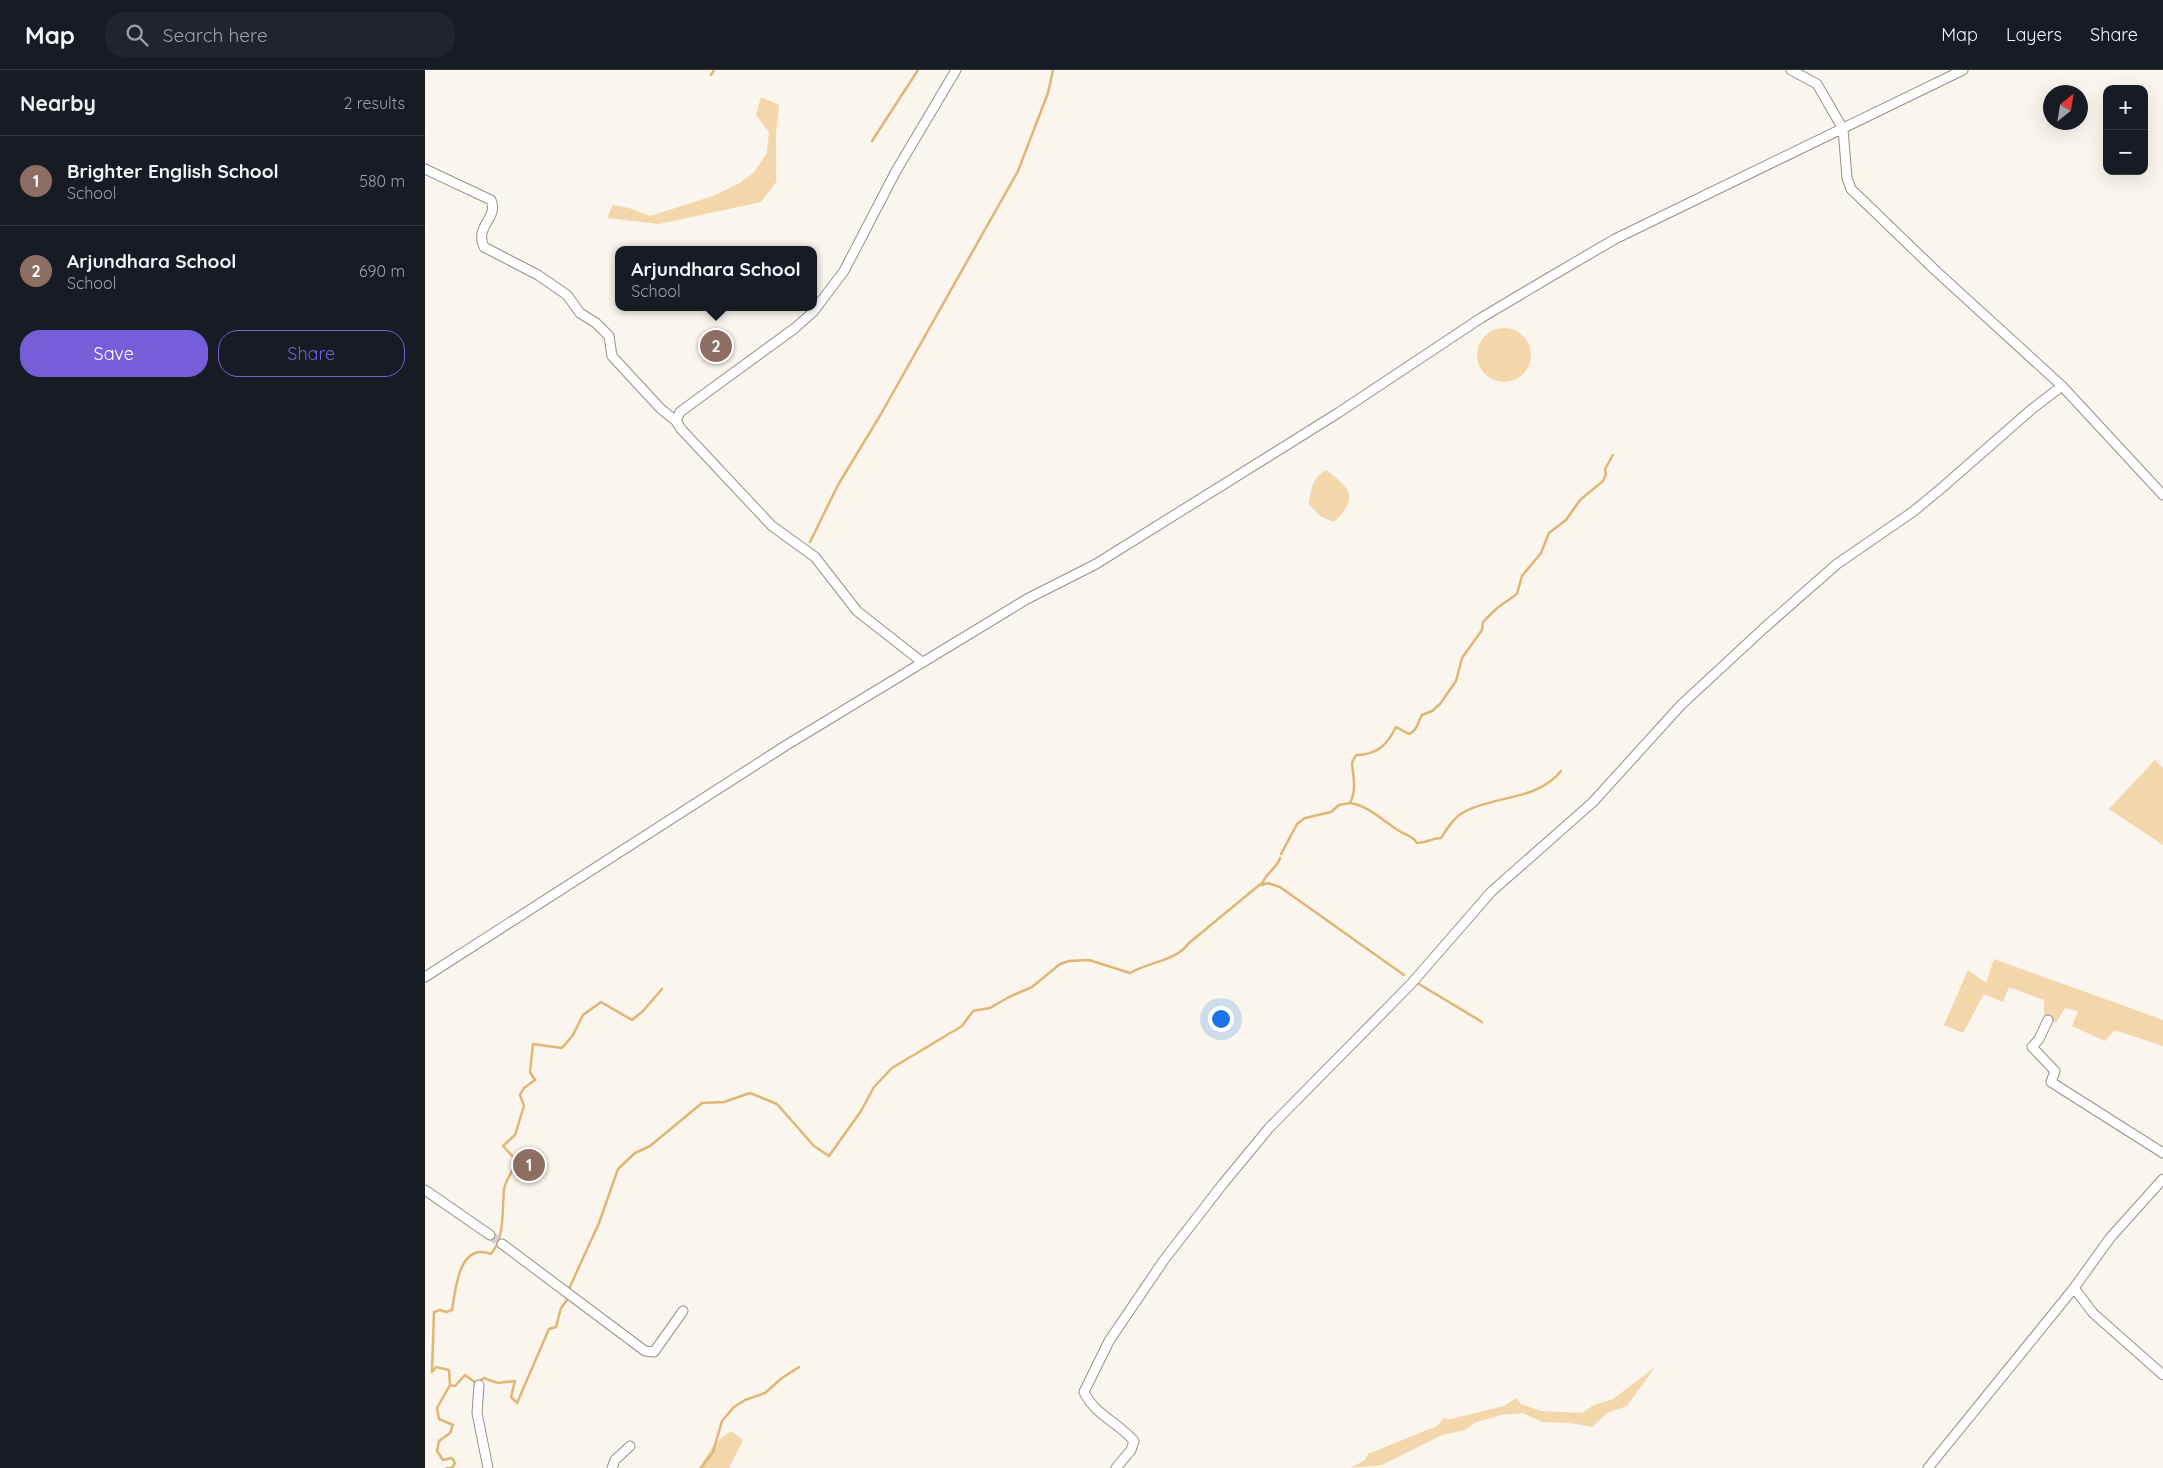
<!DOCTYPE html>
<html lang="en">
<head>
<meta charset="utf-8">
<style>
  :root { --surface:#171b24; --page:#20242c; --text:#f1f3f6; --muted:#9ea1a6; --line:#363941; --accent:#765ed9 }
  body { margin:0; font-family:Quicksand,sans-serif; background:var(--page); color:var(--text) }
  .controls { position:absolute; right:15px; top:15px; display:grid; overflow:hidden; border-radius:10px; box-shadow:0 5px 20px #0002 }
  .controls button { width:45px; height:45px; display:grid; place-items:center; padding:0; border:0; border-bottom:1px solid var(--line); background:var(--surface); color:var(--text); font:25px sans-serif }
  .compass { position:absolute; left:1618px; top:15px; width:45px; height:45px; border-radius:50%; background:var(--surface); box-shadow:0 5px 20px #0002; rotate:30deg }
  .you { position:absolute; left:795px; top:948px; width:18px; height:18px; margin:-12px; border:4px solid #fff; border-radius:50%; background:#1a73e8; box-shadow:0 0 0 8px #1a73e833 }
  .badge { display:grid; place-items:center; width:32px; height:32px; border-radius:50%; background:var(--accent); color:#fff; font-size:16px; font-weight:700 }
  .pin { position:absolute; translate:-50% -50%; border:2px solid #fff; box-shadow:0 1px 5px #0006 }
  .popup { position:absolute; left:190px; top:176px; width:202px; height:65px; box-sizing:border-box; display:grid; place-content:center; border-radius:10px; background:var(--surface); filter:drop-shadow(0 1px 4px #0005); font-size:16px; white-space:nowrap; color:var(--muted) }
  .popup b { font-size:19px; color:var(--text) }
  .popup::after { content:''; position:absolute; left:50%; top:100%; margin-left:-10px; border:10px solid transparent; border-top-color:var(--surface) }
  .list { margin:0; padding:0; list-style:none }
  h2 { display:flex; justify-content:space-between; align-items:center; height:65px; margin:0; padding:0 20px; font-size:21px }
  h2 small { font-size:16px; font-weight:400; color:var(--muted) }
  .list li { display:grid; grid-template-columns:32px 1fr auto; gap:15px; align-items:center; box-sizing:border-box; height:90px; padding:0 20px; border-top:1px solid var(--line) }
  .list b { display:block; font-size:19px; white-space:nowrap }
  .list p { margin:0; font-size:16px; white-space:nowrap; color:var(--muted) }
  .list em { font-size:16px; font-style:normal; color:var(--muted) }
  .actions { display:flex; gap:10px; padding:15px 20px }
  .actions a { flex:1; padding:11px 0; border:1px solid var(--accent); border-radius:20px; text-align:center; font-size:18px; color:var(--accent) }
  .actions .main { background:var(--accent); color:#fff }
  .icon { flex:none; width:28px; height:28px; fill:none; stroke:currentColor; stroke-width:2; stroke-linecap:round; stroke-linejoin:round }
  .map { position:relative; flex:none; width:1738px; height:1398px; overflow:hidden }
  header { display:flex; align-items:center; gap:30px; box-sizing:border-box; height:70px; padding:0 25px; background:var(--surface); border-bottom:1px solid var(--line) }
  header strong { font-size:24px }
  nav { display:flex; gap:28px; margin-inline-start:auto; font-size:18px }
  .search { width:350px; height:45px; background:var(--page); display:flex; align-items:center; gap:12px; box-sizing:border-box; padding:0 18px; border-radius:20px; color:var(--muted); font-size:19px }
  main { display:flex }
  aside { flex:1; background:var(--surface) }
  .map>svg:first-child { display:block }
  .green { fill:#f3d6a9 }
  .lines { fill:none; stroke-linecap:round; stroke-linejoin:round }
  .stream { stroke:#e0b674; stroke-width:2.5 }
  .minor-tunnel { stroke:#d4d0c9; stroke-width:9; stroke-dasharray:9 4.5; stroke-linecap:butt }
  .minor-casing { stroke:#96918a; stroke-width:11 }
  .minor { stroke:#fff; stroke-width:9 }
</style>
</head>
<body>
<header>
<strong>Map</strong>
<div class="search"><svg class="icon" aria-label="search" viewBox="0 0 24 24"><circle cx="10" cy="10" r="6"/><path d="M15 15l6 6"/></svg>Search here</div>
<nav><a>Map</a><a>Layers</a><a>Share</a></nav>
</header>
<main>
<aside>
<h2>Nearby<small>2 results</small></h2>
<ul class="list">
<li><span class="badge" style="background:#8d6e63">1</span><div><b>Brighter English School</b><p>School</p></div><em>580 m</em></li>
<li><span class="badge" style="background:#8d6e63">2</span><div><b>Arjundhara School</b><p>School</p></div><em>690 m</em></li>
</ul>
<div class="actions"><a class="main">Save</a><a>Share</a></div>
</aside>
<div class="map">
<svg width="1738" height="1398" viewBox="0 0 1738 1398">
  <rect width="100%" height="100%" fill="#faf5ed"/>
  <path class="green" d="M 336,27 L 354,35 L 351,62 L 351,112 L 336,132 L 234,154 L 182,148 L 188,135 L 204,138 L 225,146 L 288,126 L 315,113 L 329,102 L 342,83 L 344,62 L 331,45 Z
    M1052 285a27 27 0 1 1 54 0a27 27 0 1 1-54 0Z
    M 901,400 C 926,419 934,427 909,452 L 895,446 L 884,434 C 886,419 888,407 901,400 Z
    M 1730,690 L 1738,698 L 1738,775 L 1684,739 Z
    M 1569,889 L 1738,950 L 1738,976 L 1690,960 L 1680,971 L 1647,956 L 1653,941 L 1640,938 L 1631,953 L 1619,945 L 1619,930 L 1584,917 L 1578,932 L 1559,924 L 1538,963 L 1519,955 L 1543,900 L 1561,913 Z
    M 1230,1297 L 1202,1336 L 1182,1343 L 1167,1357 L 1146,1353 L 1117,1352 L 1098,1343 L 1076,1345 L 1051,1352 L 1040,1360 L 1017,1365 L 957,1395 L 926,1398 L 940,1390 L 943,1384 L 1012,1356 L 1019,1348 L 1026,1349 L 1079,1336 L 1091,1328 L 1096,1334 L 1116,1341 L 1157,1343 L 1169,1335 L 1188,1329 Z
    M 306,1361 L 318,1370 L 304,1398 L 274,1398 L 290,1373 Z"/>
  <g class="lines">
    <path class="stream" d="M 286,5 L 289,0
      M 447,71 L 493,0
      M 385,472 L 413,415 L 456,344 L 593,101 L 623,23 L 628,0
      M 925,733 C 945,736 959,752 976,762 C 983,766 988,766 992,773 C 1001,773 1008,768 1016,768 C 1022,759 1029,747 1039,742 C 1070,725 1112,731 1136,701
      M 856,784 L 872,754 L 880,748 L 906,742 L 914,735 L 925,733 C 932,720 928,706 927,693 L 931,685 C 952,685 962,675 971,657 L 984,664 C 993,660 992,653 997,645 L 1007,641 L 1015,634 L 1031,611 L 1037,588 L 1057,560 L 1058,552 L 1072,538 L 1092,524 L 1097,506 L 1116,483 L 1124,463 L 1141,450 L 1155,430 L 1178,411 L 1181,404 L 1180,399 L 1188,385
      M 837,815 L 843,813 L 855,817 L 979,905
      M 994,914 L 1057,952
      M 143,1221 L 174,1153 L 193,1099 L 210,1083 L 225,1076 L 277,1033 L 299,1032 L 325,1023 L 352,1034 L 389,1076 L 404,1086 L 436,1041 L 449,1017 L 467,998 L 537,956 L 548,941 L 565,938 L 584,927 L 607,917 L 635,894 L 644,891 L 664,890 L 705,903 C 725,891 750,892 764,873 L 838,812 C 842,802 853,797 855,788
      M 25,1315 L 30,1316 L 40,1305 L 51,1313 L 59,1308 L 73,1313 L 90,1311 L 86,1327 L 92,1333 L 124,1259 L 131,1257 L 136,1238 L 142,1230 L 141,1226
      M 22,1398 L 27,1398 L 30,1393 L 27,1388 L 18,1390 L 12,1381 L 14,1371 L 25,1363 L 28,1355 L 14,1349 L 12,1338 L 25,1315 L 24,1300 L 11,1297 L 7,1302 L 9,1242 L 15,1240 L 21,1242 L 27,1240 C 31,1217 34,1172 66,1184 C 80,1168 77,1140 79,1119 C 81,1109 88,1101 92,1091 L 78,1076 L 90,1065 L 99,1036 L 95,1025 L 99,1018 L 110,1010 L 105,1002 L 108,974 L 137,978 L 148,965 L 158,945 L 176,932 L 207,950 L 218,941 L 237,919
      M 276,1398 L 288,1382 L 297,1351 L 309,1337 L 320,1330 L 340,1323 L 357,1308 L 374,1297"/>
    <path class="minor-tunnel" d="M 65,1165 L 77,1174"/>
    <defs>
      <path id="minor" d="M 1366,0 L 1392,14 L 1418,59 L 1422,108 L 1426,119 L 1511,201 L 1637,316 L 1738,425
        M 0,99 L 66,130 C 74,148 49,156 59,177 L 113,205 L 142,225 L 155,243 L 171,253 L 184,266 L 187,286 L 198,298 L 236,339 L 251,351
        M 497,592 L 432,541 L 390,487 L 347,456 L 256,359 L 251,351 L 255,342 L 370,258 L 388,242 L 419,201 L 471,101 L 531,0
        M 0,907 L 360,676 L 602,529 L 671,494 L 913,343 L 1056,248 L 1125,207 L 1190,169 L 1538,0
        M 1623,950 L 1614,969 L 1607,977 L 1630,1001 L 1626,1012 L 1738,1083
        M 0,1120 L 65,1165
        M 77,1174 L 220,1281 L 229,1282 L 258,1241
        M 1649,1218 L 1668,1243 L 1738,1305
        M 54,1315 L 52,1343 L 63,1398
        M 187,1398 L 190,1390 L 205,1376
        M 691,1398 L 706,1380 L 709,1371 C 693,1352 670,1345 659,1322 L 684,1271 L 739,1190 L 797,1115 L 844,1058 L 986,914 L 1066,822 L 1168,732 L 1256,635 L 1338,559 L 1412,494 L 1489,441 L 1519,416 L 1607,339 L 1637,316
        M 1503,1398 L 1649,1218 L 1685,1168 L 1738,1109"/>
    </defs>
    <use href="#minor" class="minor-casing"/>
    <use href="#minor" class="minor"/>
  </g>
</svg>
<div class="controls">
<button>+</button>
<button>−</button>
</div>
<svg class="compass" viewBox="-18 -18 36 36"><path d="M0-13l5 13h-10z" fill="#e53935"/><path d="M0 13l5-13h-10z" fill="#9ea1a6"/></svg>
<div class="you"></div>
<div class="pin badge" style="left:104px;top:1095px;background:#8d6e63">1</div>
<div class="pin badge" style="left:291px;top:276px;background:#8d6e63">2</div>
<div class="popup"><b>Arjundhara School</b>School</div>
</div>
</main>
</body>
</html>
